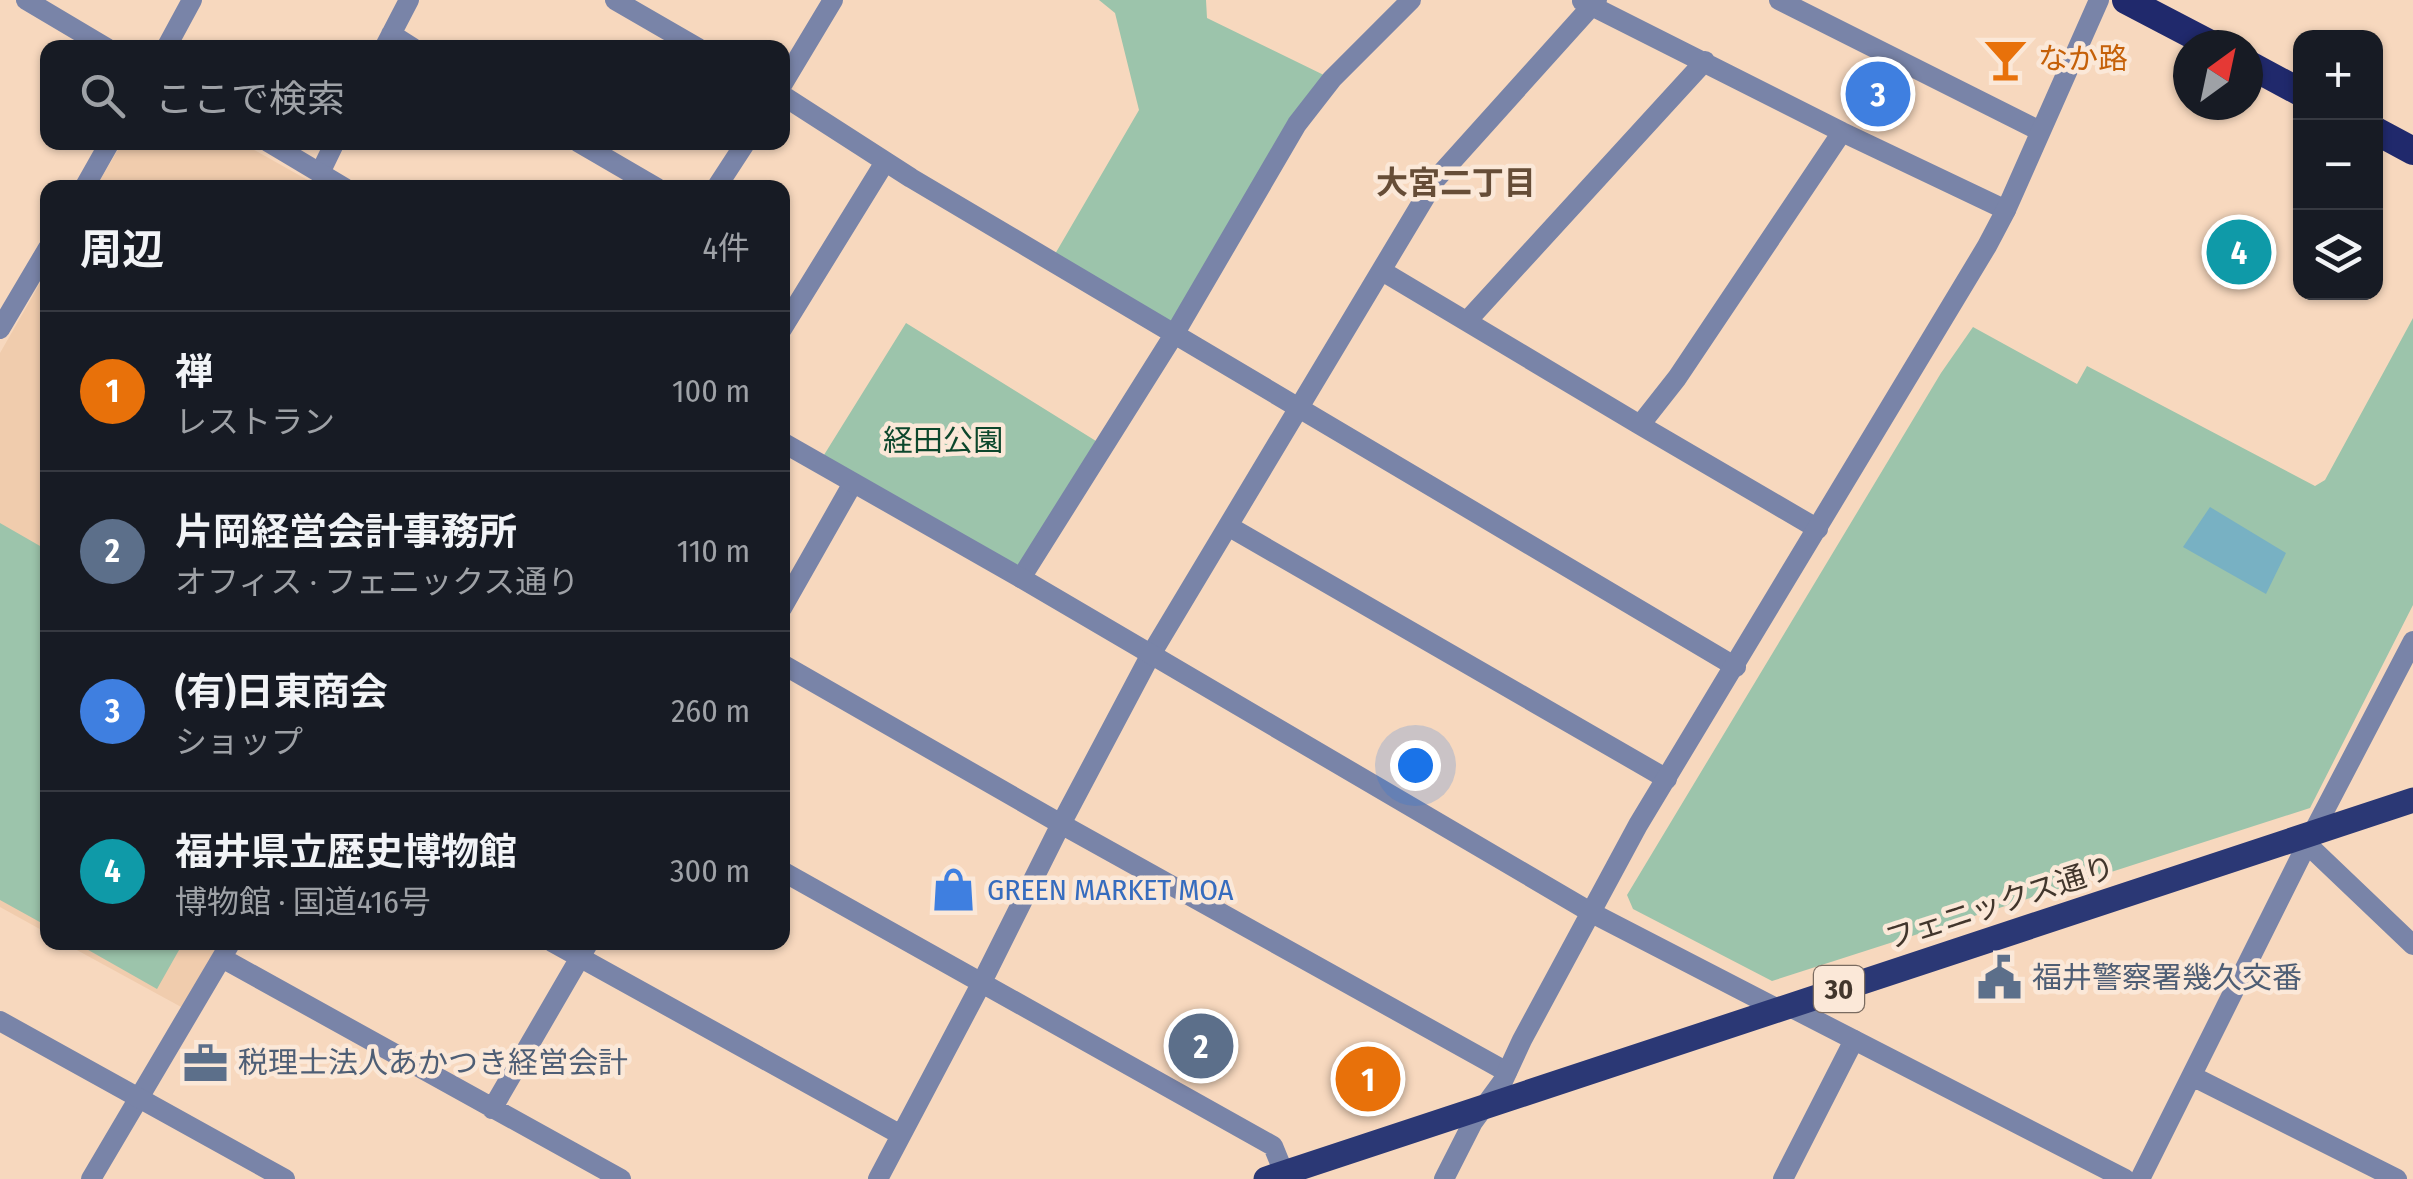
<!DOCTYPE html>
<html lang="ja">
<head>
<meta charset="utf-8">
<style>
  :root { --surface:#171b24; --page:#20242c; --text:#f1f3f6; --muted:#9ea1a6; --line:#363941; --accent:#1a73e8 }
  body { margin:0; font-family:"Fira Sans Condensed","Noto Sans JP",sans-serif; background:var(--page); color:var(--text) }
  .controls { position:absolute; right:30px; top:30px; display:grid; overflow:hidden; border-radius:20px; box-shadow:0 2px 8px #0004 }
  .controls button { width:90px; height:90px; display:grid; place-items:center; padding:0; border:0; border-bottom:2px solid var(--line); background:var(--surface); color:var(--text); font:50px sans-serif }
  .compass { position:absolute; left:2173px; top:30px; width:90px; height:90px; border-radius:50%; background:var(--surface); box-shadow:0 2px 8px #0004; rotate:33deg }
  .you { position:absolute; left:1415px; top:765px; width:35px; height:35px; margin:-25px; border:8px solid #fff; border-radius:50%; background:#1a73e8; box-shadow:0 0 0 15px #1a73e833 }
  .badge { display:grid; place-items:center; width:65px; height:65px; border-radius:50%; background:var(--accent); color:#fff; font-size:32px; font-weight:700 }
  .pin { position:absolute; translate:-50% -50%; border:5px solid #fff; box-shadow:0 2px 10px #0006 }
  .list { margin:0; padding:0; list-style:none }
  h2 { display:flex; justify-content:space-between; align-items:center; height:130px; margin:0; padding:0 40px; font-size:42px }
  h2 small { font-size:32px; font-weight:400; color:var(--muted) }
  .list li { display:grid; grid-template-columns:65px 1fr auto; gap:30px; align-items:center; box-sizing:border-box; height:160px; padding:0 40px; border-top:2px solid var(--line) }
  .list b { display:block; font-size:38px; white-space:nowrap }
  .list p { margin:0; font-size:32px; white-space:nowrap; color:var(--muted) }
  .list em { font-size:32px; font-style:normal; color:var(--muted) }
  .icon { flex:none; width:55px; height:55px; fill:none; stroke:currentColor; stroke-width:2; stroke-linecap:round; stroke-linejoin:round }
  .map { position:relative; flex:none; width:2413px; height:1179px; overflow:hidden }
  .search { position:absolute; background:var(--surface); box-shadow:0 2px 8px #0004; left:40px; top:40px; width:750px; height:110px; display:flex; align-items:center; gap:25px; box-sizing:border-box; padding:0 35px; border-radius:20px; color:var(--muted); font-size:38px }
  .panel { position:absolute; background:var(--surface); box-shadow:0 2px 8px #0004; left:40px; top:180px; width:750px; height:770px; border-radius:20px }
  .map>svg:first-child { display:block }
  .built { fill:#f0ccad }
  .green { fill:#9cc4ab }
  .water { fill:#78b1c3 }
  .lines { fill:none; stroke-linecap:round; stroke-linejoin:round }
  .minor { stroke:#7984a8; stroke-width:20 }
  .tertiary { stroke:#7984a8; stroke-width:20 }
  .primary { stroke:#2b3875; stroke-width:25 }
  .trunk { stroke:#20296c; stroke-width:28 }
  .labels { text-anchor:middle; stroke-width:9; stroke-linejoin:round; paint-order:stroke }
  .shield { fill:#fbe8d8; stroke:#7a6b60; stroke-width:2.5 }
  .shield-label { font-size:28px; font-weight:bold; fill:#42362c }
  .food-label { font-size:30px; fill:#c56008; stroke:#fbe8d8; text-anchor:start }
  .park-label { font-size:30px; fill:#0d472c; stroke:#fbe8d8 }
  .shop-label { font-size:30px; fill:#366cbe; stroke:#fbe8d8; text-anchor:start }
  .street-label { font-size:30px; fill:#42362c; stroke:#fbe8d8 }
  .service-label { font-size:30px; fill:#4e5e75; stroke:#fbe8d8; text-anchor:start }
  .neighbourhood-label { font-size:32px; font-weight:bold; fill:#664d37; stroke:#fbe8d8 }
</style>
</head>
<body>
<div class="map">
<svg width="2413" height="1179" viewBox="0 0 2413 1179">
  <rect width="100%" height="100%" fill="#f7d8be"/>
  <path class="built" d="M 122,143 L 242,143 L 320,187 L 96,187 Z
    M 47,271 L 47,933 L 0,907 L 0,353 Z
    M 64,943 L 221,943 L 183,1008 Z"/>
  <path class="green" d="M 1099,0 L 1206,0 L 1207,18 L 1332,79 L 1172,332 L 1051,261 L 1139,110 L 1115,13 Z
    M 2413,318 L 2413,605 L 2310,808 L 1772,981 L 1633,909 L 1627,895 L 1941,373 L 1973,327 L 2077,384 L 2087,366 L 2315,486 L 2325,480 Z
    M 906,323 L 1104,446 L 1021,578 L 819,463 Z
    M 0,523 L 47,550 L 47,926 L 0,900 Z
    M 76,943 L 183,943 L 157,989 Z"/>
  <path class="water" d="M 2210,507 L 2286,553 L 2266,594 L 2183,547 Z"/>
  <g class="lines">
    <path class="minor" d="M 615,0 L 698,48
      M 1779,0 L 2040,131
      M 1582,1 L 1842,132 L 2006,210
      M 391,34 L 413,48
      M 384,48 L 409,0
      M 782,85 L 833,0
      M 782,95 L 911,178 L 1736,667
      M 578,142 L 657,188
      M 320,173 L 335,142
      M 716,188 L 746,142
      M 1382,271 L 1640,425 L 1818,529
      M 1467,321 L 1705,61
      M 782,329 L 885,162
      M 1640,425 L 1677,378 L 1842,132
      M 1228,526 L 1667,779
      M 1021,578 L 1175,333 L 1297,124 L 1332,79 L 1411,0
      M 782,608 L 853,483
      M 782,664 L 1061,824 L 1507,1072
      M 2307,844 L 2413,945
      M 782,871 L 1273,1146 L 1284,1173
      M 552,942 L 901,1135
      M 222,958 L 621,1179
      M 2192,1076 L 2397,1179
      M 492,1109 L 589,942
      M 91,1179 L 231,942
      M 878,1179 L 981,984 L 1061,824 L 1150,656 L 1436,179 L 1597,0
      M 1783,1179 L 1854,1040
      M 2140,1179 L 2307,844 L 2413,641"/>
    <path class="tertiary" d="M 26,0 L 107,48
      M 166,48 L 192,0
      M 268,142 L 345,188
      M 84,188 L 110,142
      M 0,329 L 48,248
      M 782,442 L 1021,578 L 1592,913 L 1778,1009
      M 1788,1006 L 2125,1179
      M 0,1021 L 285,1179
      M 1444,1179 L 1473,1122 L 1503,1081 L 1522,1040 L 1638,825 L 1987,246 L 2006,210 L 2099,0"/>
    <path class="primary" d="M 1266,1179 L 2413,800"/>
    <path class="trunk" d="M 2126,0 L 2212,45
      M 2248,64 L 2300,92
      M 2376,131 L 2413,151"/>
  </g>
  <defs>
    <symbol id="bar-bare" viewBox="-9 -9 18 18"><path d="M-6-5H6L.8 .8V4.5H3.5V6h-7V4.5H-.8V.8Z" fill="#e8710a" stroke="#fbe8d8" stroke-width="2.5" paint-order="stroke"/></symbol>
    <symbol id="shop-bare" viewBox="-9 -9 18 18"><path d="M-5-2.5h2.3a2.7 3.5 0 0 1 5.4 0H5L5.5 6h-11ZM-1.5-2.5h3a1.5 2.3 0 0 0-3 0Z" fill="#3f7fe0" stroke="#fbe8d8" stroke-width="2.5" paint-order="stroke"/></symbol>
    <symbol id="civic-bare" viewBox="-9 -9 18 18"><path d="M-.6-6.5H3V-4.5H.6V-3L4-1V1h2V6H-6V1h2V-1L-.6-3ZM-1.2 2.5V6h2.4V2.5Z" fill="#5c6f8a" stroke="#fbe8d8" stroke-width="2.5" paint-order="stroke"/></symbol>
    <symbol id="office-bare" viewBox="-9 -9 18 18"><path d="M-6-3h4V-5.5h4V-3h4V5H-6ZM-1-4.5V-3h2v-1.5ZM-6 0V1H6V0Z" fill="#5c6f8a" stroke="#fbe8d8" stroke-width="2.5" paint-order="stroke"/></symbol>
  </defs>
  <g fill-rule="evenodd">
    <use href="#bar-bare" x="1974" y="28" width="63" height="63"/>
    <use href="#shop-bare" x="922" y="858" width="63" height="63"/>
    <use href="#civic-bare" x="1968" y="946" width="63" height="63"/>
    <use href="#office-bare" x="174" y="1032" width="63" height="63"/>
  </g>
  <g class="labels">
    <rect class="shield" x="1814" y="966" width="50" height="46" rx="8"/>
    <g class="shield-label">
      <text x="1839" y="999">30</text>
    </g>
    <g class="food-label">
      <text x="2038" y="69">なか路</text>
    </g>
    <g class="park-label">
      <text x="943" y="451">経田公園</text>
    </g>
    <g class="shop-label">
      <text x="987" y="900">GREEN MARKET MOA</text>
    </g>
    <g class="street-label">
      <text transform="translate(2000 903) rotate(-18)" y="10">フェニックス通り</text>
    </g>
    <g class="service-label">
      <text x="2032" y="988">福井警察署幾久交番</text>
      <text x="238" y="1073">税理士法人あかつき経営会計</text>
    </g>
    <g class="neighbourhood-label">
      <text x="1456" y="194">大宮二丁目</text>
    </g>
  </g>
</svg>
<div class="controls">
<button>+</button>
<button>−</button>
<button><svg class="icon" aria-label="layers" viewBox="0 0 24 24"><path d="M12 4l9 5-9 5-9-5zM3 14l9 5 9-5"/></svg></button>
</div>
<svg class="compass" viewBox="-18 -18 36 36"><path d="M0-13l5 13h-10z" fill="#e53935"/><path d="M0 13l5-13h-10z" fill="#9ea1a6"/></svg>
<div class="you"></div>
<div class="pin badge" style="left:1368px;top:1079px;background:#e8710a">1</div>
<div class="pin badge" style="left:1201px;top:1046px;background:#5c6f8a">2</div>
<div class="pin badge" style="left:1878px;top:94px;background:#3f7fe0">3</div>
<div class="pin badge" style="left:2239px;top:252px;background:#0f9aa8">4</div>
<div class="search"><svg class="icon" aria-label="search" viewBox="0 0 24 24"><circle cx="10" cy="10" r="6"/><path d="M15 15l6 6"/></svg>ここで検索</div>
<section class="panel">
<h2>周辺<small>4件</small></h2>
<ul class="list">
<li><span class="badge" style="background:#e8710a">1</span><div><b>禅</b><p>レストラン</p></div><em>100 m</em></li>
<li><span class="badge" style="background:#5c6f8a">2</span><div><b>片岡経営会計事務所</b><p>オフィス · フェニックス通り</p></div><em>110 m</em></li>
<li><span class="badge" style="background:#3f7fe0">3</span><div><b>(有)日東商会</b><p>ショップ</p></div><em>260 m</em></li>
<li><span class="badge" style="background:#0f9aa8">4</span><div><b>福井県立歴史博物館</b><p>博物館 · 国道416号</p></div><em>300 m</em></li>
</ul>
</section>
</div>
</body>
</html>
